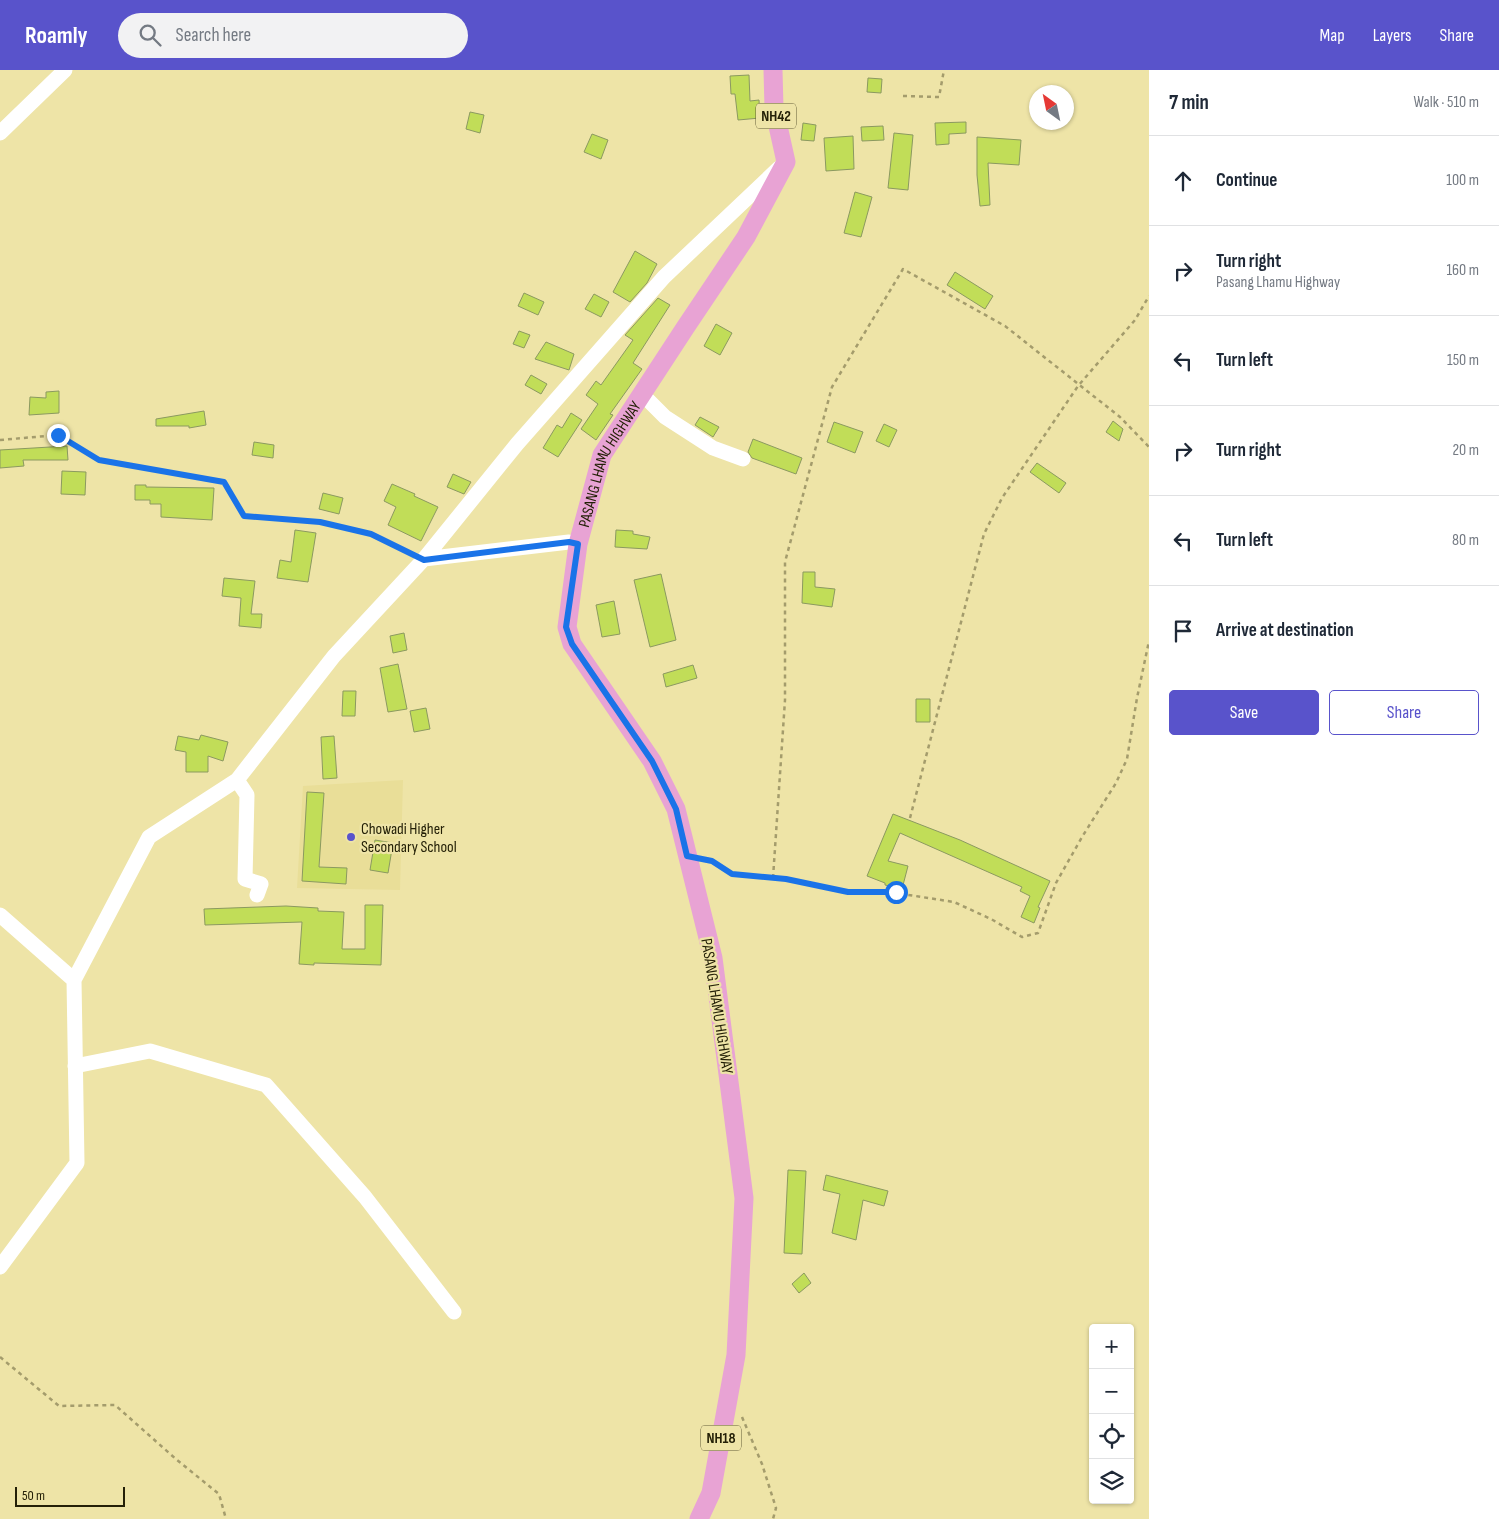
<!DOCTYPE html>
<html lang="en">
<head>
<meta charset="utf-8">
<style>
  :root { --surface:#fff; --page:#f2f2f3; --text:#1f2937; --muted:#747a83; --line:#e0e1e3; --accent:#5953cb }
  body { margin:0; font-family:"Sofia Sans Condensed",sans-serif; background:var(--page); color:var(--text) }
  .controls { position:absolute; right:15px; bottom:15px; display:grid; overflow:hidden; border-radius:5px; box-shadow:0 1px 4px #0004 }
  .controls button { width:45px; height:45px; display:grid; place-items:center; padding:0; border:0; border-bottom:1px solid var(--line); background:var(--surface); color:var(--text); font:25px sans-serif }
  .compass { position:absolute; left:1029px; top:15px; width:45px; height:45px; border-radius:50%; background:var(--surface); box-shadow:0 1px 4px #0004; rotate:327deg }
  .scale { position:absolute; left:15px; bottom:12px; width:110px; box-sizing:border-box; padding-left:5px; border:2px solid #242007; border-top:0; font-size:14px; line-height:18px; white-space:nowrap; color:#242007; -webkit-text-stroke:4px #eee4a7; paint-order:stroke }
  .stop { position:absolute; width:15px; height:15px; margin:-11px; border:4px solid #1a73e8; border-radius:50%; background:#fff }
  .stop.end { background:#1a73e8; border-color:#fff; box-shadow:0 1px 5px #0008 }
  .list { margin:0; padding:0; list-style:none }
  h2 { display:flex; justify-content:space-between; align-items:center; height:65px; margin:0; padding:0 20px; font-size:21px }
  h2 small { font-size:16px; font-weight:400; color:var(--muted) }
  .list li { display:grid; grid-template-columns:32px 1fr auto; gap:15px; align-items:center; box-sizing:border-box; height:90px; padding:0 20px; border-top:1px solid var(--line) }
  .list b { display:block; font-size:19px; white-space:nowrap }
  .list p { margin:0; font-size:16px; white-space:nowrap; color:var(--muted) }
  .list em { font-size:16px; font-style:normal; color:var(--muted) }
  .actions { display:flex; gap:10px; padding:15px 20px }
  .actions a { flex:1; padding:11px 0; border:1px solid var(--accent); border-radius:5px; text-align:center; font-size:18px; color:var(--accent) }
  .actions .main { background:var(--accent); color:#fff }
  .icon { flex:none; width:28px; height:28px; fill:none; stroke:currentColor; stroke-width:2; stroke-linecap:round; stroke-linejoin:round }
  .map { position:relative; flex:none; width:1149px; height:1449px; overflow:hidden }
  header { display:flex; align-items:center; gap:30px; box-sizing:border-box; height:70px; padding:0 25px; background:var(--accent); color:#fff }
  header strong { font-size:24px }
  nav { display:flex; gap:28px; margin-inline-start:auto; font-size:18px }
  .search { width:350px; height:45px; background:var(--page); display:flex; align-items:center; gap:12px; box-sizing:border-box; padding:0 18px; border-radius:28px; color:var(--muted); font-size:19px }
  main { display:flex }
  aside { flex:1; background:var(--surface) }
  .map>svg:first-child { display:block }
  .built { fill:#e9de98 }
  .building { fill:#c1dd58; stroke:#8b9960 }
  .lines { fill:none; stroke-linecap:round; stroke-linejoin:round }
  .path { stroke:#a49c6c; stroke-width:2.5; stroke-dasharray:4 4; stroke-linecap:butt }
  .minor { stroke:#fff; stroke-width:15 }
  .major { stroke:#e8a3d4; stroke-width:19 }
  .route { stroke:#1a73e8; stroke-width:6 }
  .poi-dot { fill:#5953cb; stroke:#eee4a7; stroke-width:2 }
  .labels { text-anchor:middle; stroke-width:4.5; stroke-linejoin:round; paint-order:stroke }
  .shield { fill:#eee4a7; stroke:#615b37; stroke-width:1 }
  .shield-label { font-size:15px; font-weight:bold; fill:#242007 }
  .street-label { font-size:16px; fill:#242007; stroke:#eee4a7 }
  .poi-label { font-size:16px; fill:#242007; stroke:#eee4a7; text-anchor:start }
</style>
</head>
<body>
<header>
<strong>Roamly</strong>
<div class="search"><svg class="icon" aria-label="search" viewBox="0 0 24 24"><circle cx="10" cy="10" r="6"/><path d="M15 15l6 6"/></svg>Search here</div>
<nav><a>Map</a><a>Layers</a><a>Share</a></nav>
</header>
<main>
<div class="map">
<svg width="1149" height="1449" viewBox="0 0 1149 1449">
  <rect width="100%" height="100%" fill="#eee4a7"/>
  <path class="built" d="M 403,710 L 400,820 L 297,818 L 303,716 Z"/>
  <path class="building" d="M 749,5 L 750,31 L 759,30 L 760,48 L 738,50 L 735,24 L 731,24 L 730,6 Z
    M 868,8 L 882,9 L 881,23 L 867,22 Z
    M 470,42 L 484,45 L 480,63 L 466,59 Z
    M 966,52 L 966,63 L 949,64 L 949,74 L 936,75 L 935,53 Z
    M 803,53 L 816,55 L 814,71 L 801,70 Z
    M 883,56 L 884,70 L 862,71 L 861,57 Z
    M 894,63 L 913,65 L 908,120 L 888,118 Z
    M 592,64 L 608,70 L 601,89 L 584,82 Z
    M 853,66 L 854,99 L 826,101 L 824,68 Z
    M 977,67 L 1021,70 L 1019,95 L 988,93 L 990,135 L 980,136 L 977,105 Z
    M 855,122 L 872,127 L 861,167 L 844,163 Z
    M 635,181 L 657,194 L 647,213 L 630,232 L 613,222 Z
    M 955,202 L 993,226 L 985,239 L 947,215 Z
    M 524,223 L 544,232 L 538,245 L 518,236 Z
    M 594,224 L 609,232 L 601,247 L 585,239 Z
    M 658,228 L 670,235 L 633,293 L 642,299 L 610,344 L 613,345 L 596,370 L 581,359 L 598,334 L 586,325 L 596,311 L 601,315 L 633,270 L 625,265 Z
    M 716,254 L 732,263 L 720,285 L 704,276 Z
    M 519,261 L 530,265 L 524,278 L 513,274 Z
    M 546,272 L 574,284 L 569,300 L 535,289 Z
    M 531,305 L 547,314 L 541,324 L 525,315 Z
    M 59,321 L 59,343 L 29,345 L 30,327 L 46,328 L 46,322 Z
    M 204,341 L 206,355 L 189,358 L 189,356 L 156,356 L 156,349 Z
    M 571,343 L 582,350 L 558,387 L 543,378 L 557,355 L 562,358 Z
    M 700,347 L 719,357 L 713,367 L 695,355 Z
    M 1113,351 L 1123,359 L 1119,371 L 1106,362 Z
    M 834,352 L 863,362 L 855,383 L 827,372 Z
    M 884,354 L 897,360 L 889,377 L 876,371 Z
    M 753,369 L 802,388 L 796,404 L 752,388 L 748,382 Z
    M 254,372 L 274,375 L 273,388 L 252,385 Z
    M 67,376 L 68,390 L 23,390 L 24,396 L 0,398 L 0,380 Z
    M 1037,393 L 1066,413 L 1059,423 L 1030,402 Z
    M 62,401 L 86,402 L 85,425 L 61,424 Z
    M 453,404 L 471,412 L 464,424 L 447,417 Z
    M 392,414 L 415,424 L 414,426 L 438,437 L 421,471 L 388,455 L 396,437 L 384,431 Z
    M 135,415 L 146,415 L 146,417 L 214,418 L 212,450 L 161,447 L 161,434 L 150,434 L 150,430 L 135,430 Z
    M 323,423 L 343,428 L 339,444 L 319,439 Z
    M 295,460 L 316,463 L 308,512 L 277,508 L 280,490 L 291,492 Z
    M 616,460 L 633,461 L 633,464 L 650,467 L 647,479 L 615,477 Z
    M 803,502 L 815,502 L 815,517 L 835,519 L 832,537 L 802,533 Z
    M 661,504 L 676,570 L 650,577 L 634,510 Z
    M 224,508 L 255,511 L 251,544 L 262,544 L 261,558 L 239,556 L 241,528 L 222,526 Z
    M 614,531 L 620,564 L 602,567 L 596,535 Z
    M 404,563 L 407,580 L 393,583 L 390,566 Z
    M 398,594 L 407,639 L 388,642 L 380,598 Z
    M 693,595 L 697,608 L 666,617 L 663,604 Z
    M 343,621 L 356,621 L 355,646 L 342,646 Z
    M 916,629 L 930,629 L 930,652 L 916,652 Z
    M 426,638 L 430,659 L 414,662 L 410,641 Z
    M 201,665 L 228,672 L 223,691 L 208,686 L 208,702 L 186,702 L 186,682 L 175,680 L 178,666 L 199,670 Z
    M 334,666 L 337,708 L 323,709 L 321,667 Z
    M 307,722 L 324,723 L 319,797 L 347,798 L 346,814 L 302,811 Z
    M 893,744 L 960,770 L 1050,811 L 1038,837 L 1040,838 L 1034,853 L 1021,847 L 1030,826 L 1020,821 L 1022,817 L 900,763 L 888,791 L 908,796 L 902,819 L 885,815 L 885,813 L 867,806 Z
    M 375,770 L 393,773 L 388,803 L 370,800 Z
    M 365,835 L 383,835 L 381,895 L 314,893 L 314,895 L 299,894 L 302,852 L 205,855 L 204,839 L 286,836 L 318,838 L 318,841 L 344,842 L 342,879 L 365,879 Z
    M 788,1100 L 806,1101 L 802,1184 L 784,1183 Z
    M 826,1105 L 888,1121 L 884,1136 L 863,1130 L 856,1170 L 832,1163 L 840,1124 L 823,1120 Z
    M 804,1203 L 811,1213 L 799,1223 L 792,1214 Z"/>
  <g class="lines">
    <path class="path" d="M 903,26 L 939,27 L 944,0
      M 0,370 L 58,365 L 99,390 L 224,412 L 244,446 L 320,452 L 371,464 L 411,483
      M 910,748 L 984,464 L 1002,428 L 1078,316 L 1135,250 L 1149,226
      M 706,790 L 712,791 L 732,804 L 786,809 L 848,822 L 896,823 L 954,832 L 991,849 L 1022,867 L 1038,863 L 1056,813 L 1082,767 L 1116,713 L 1127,689 L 1137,628 L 1149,571
      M 773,808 L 785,630 L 785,492 L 832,317 L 903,199 L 1005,256 L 1120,347 L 1149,377
      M 0,1287 L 59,1336 L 115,1335 L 177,1390 L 219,1424 L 226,1449
      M 742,1347 L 762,1394 L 776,1438 L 773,1449"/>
    <path class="minor" d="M 0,63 L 65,0
      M 641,327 L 647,329 L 665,347 L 713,378 L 743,389
      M 424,489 L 569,472 L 578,474
      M 237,710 L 247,725 L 245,809 L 261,814 L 257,825
      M 0,845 L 74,910
      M 75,996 L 150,981 L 266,1015 L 365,1127 L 454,1242
      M 0,1197 L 77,1093 L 74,910 L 149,767 L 237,710 L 334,586 L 424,489 L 517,374 L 664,207 L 779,98"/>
    <path class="major" id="s1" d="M 699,1449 L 711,1423 L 736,1285 L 744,1128 L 713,888 L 676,739 L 652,691 L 572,574 L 567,557 L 578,474 L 602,385 L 685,258 L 746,167 L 786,92 L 774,38 L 773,0"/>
  </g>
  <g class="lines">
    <path class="route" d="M 58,365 L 99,390 L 224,412 L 244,446 L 320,452 L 371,464 L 424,490 L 569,472 L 578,474 L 566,557 L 572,574 L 652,691 L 676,739 L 687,786 L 712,791 L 732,804 L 786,809 L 848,822 L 896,822"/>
  </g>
  <circle class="poi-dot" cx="351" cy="767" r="5"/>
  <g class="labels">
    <g class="shield">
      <rect x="756" y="33.5" width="40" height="25" rx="4"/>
      <rect x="701" y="1355.5" width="40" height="25" rx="4"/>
    </g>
    <g class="shield-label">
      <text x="776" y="51">NH42</text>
      <text x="721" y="1373">NH18</text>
    </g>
    <g class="street-label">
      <text dy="6" stroke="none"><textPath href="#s1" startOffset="1105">PASANG LHAMU HIGHWAY</textPath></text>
      <text transform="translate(718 936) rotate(81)" y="6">PASANG LHAMU HIGHWAY</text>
    </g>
    <g class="poi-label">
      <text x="361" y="764">Chowadi Higher<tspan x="361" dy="18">Secondary School</tspan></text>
    </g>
  </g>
</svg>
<div class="controls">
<button>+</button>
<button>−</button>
<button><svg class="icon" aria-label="locate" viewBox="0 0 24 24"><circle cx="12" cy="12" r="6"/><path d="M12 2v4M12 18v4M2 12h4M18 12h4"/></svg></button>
<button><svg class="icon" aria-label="layers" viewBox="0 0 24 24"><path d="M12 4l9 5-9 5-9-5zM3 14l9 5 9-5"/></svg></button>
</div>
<svg class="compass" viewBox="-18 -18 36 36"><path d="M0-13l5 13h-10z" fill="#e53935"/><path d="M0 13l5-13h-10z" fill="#747a83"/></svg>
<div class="scale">50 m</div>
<div class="stop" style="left:896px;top:822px"></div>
<div class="stop end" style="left:58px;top:365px"></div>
</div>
<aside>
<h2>7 min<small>Walk · 510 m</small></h2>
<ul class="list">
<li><svg class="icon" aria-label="ahead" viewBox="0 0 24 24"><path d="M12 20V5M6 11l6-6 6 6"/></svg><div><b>Continue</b></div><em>100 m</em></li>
<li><svg class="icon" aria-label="right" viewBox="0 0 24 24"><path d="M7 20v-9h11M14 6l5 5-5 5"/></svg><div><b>Turn right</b><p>Pasang Lhamu Highway</p></div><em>160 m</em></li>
<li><svg class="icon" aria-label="left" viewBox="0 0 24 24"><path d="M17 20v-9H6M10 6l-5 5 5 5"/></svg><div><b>Turn left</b></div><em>150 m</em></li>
<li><svg class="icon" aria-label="right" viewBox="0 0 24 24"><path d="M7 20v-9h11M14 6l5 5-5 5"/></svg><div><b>Turn right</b></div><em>20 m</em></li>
<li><svg class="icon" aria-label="left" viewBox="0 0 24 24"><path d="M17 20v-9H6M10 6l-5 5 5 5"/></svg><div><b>Turn left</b></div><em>80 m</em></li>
<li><svg class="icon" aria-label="arrive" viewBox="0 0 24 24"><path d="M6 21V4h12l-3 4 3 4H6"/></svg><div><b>Arrive at destination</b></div></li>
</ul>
<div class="actions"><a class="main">Save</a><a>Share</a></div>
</aside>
</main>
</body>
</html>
